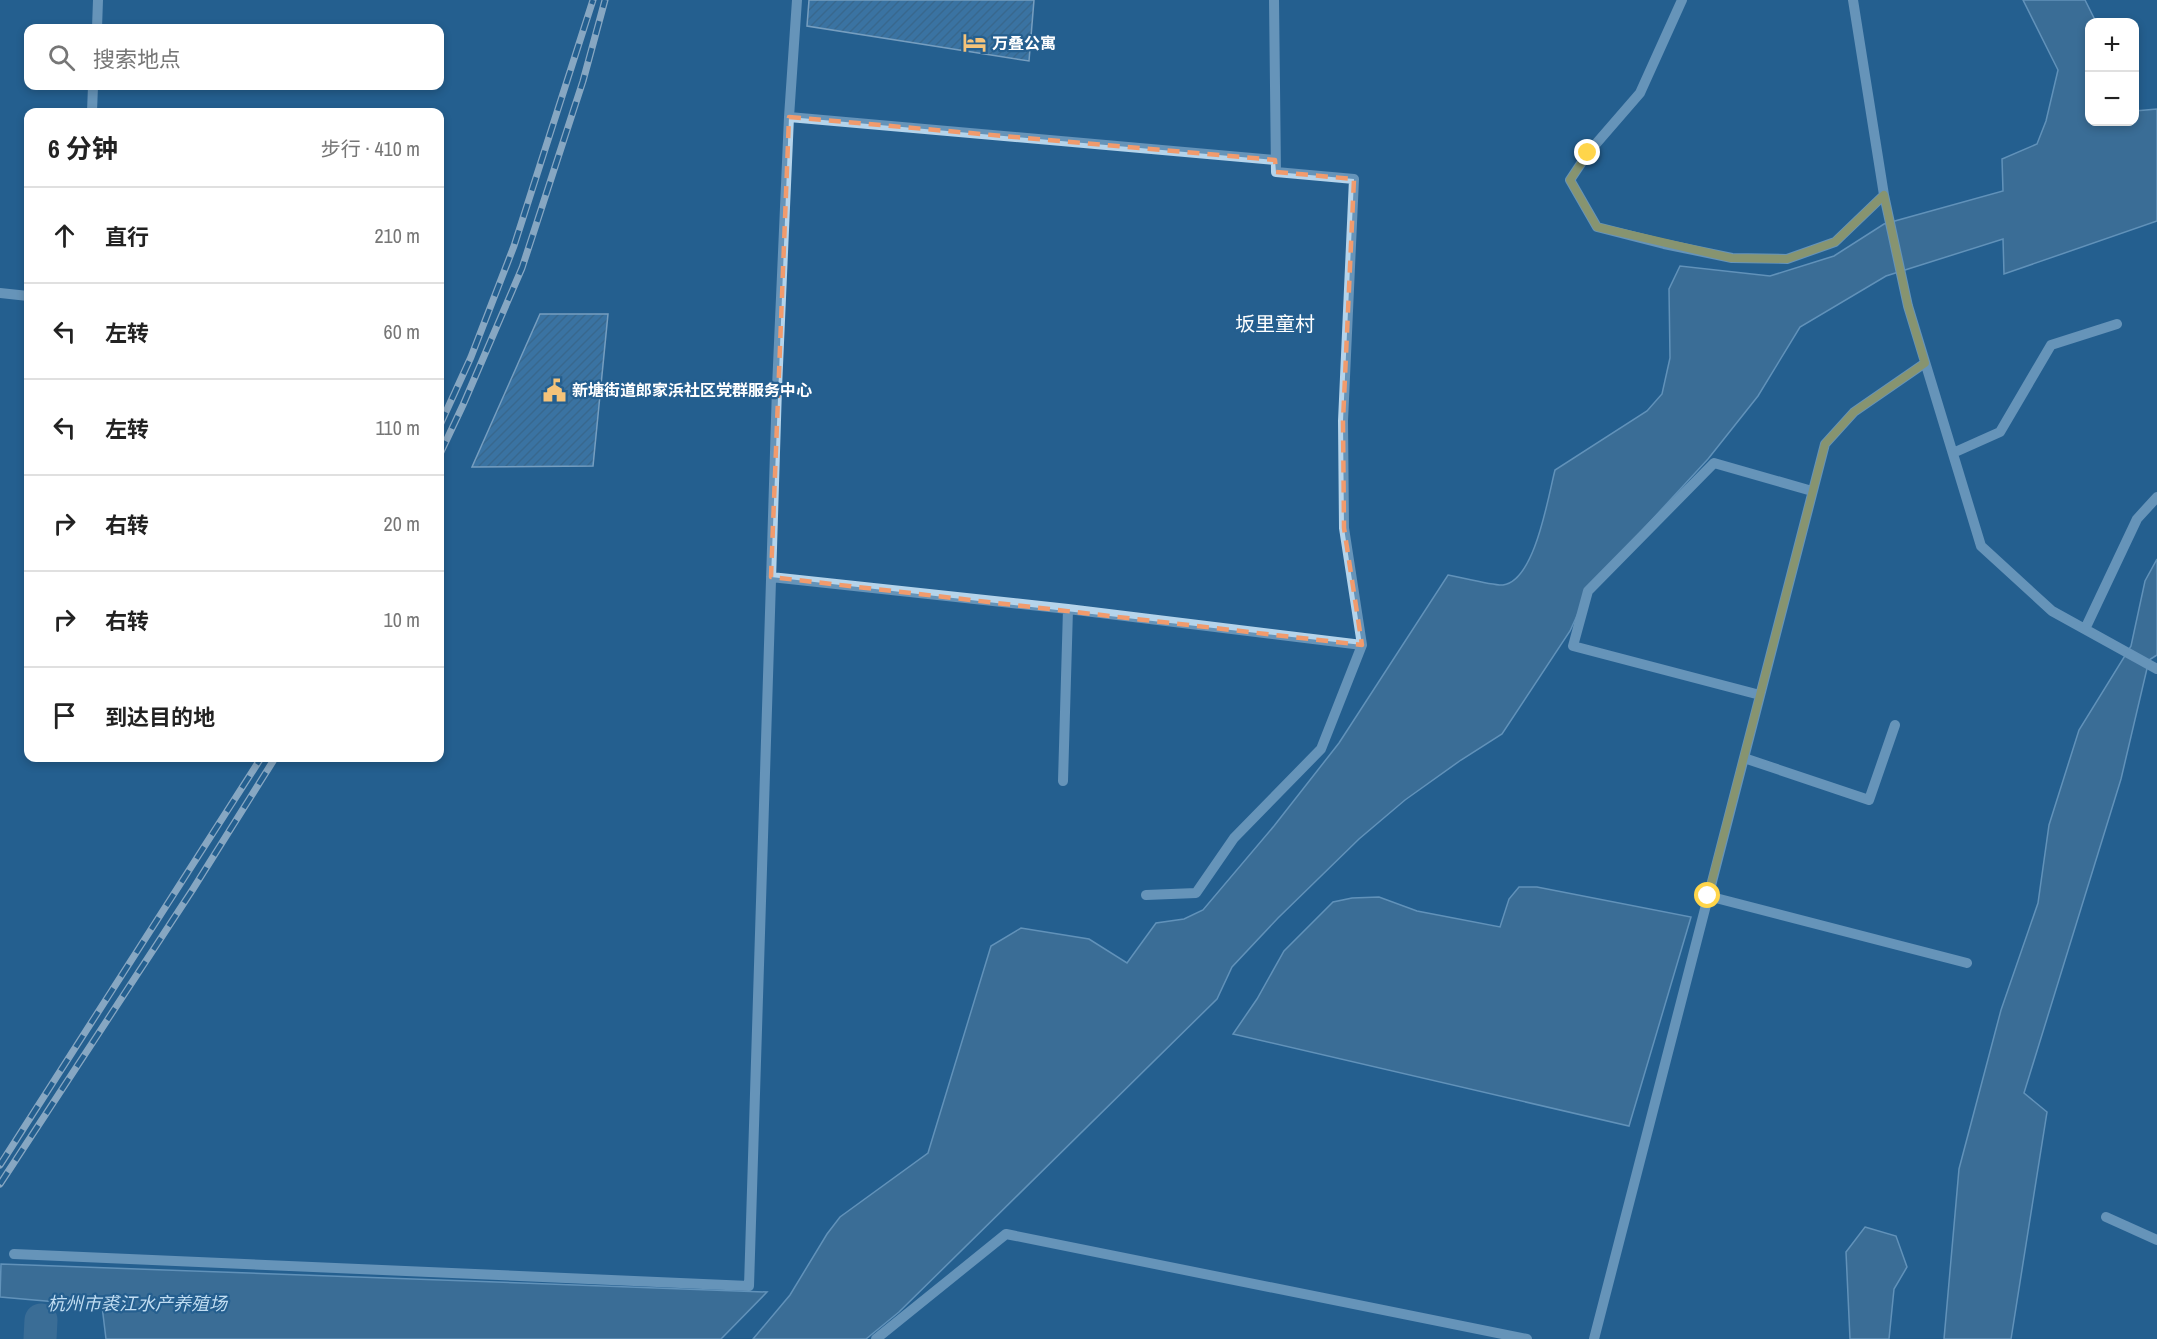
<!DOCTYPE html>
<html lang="zh">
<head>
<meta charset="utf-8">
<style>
  :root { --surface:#fff; --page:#f6f6f6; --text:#222; --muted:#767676; --line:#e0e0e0 }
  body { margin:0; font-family:"Archivo Narrow","Noto Sans SC",sans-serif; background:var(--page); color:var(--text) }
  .controls { position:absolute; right:18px; top:18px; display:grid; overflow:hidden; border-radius:12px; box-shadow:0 3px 9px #0003 }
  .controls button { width:54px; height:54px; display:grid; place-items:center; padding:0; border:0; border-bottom:2px solid var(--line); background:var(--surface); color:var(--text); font:30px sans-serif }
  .stop { position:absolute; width:18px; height:18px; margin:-14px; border:4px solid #ffd54a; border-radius:50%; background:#fff }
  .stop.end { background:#ffd54a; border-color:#fff; box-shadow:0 2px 6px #0008 }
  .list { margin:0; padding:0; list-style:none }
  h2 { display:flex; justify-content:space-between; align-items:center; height:78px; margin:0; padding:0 24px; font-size:26px }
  h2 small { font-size:20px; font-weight:400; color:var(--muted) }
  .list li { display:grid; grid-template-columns:39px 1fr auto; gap:18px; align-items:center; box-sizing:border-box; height:96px; padding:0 24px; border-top:2px solid var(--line) }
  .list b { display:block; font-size:22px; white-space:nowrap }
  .list em { font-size:20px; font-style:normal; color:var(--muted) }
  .icon { flex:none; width:33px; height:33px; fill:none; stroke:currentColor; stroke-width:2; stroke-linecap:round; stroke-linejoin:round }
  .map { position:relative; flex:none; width:2157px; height:1339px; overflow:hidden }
  .search { position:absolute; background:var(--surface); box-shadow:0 3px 9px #0003; left:24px; top:24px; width:420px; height:66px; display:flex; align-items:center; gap:15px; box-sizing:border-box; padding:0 21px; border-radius:12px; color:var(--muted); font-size:22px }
  .panel { position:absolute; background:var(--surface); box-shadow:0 3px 9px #0003; left:24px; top:108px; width:420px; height:654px; border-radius:12px }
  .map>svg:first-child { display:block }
  .water { fill:#567e9e; stroke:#aad0ec; stroke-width:1.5 }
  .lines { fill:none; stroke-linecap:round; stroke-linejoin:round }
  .river { stroke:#567e9e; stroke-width:33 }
  .building { fill:url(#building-hatch); stroke:#daebf9; stroke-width:1.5 }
  .minor { stroke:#b5d4eb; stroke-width:10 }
  .rail-casing { stroke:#fff; stroke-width:7 }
  .rail { stroke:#255f8f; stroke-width:4.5; stroke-dasharray:14; stroke-linecap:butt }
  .route { stroke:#ffd54a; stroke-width:8 }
  .marked { fill:none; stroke:#f19b6d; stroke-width:4.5; stroke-dasharray:12 8; stroke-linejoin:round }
  .labels { text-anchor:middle; stroke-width:4.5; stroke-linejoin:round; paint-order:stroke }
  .poi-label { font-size:16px; font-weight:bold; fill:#fff; stroke:#255f8f; text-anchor:start }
  .water-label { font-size:18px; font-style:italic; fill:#c1ddf2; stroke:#255f8f }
  .quarter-label { font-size:20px; fill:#fff; stroke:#255f8f }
</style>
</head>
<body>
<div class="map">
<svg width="2157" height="1339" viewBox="0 0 2157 1339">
  <defs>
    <pattern id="building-hatch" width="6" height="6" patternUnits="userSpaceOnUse" patternTransform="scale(1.5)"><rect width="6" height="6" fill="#558db9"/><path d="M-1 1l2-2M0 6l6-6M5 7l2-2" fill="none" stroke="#51738d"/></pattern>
  </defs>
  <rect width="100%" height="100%" fill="#255f8f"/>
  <path class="water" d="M 2023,0 L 2085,0 L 2096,22 L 2090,22 L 2090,122 L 2134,122 L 2135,111 L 2157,109 L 2157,221 L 2004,274 L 2003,239 L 1886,276 L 1800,327 L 1758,396 L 1708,459 L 1590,587 L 1570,631 L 1502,734 L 1461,760 L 1405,800 L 1359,839 L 1278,918 L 1232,967 L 1217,999 L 899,1312 L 866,1339 L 753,1339 L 790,1295 L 827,1234 L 840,1217 L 928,1153 L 991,946 L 1021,928 L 1089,939 L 1127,963 L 1156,923 L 1184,919 L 1203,910 L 1274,826 L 1339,743 L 1448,575 C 1460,577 1494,586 1503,585 C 1535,581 1548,497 1555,470 L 1647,411 L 1662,394 L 1670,358 L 1669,289 L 1680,266 L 1770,276 L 1834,256 L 1884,224 L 2003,191 L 2002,159 L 2037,144 L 2046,121 L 2058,70 Z
    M 2157,559 L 2157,655 L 2149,660 L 2121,779 L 2024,1093 L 2047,1112 L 2011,1339 L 1944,1339 L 1959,1169 L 2001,1010 L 2038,903 L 2049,825 L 2079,730 L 2131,646 L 2145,581 Z
    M 1519,887 L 1537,887 L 1691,917 L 1629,1126 L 1233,1034 L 1257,999 L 1284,951 L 1333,902 L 1352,898 L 1379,897 L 1417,911 L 1500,927 L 1509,899 Z
    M 1865,1227 L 1896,1236 L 1907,1267 L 1894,1289 L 1889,1339 L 1850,1339 L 1846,1252 Z
    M 1,1264 L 767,1292 L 721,1339 L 106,1339 L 102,1306 L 0,1297 Z"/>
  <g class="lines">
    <path class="river" d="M 40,1339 L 41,1320"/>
  </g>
  <path class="building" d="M 809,0 L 1034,0 L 1029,61 L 807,26 Z
    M 540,314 L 608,314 L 593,466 L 472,467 Z"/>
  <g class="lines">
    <path class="minor" d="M 1682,0 L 1640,93 L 1588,153 L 1570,180 L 1597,227 L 1664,244 L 1732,258 L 1787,259 L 1835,242 L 1884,195
      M 1853,0 L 1884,195 L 1908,306 L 1981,546 L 2052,611 L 2157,669
      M 97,28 L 98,0
      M 92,112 L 93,86
      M 789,117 L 1275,160
      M 0,293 L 28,296
      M 1953,453 L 2000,432 L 2051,345 L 2117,324
      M 771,577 L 1068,609 L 1362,645
      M 2085,629 L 2137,519 L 2157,497
      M 1760,695 L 1573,646 L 1588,591 L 1714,463 L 1812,491
      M 1744,758 L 1869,800 L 1895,725
      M 1063,781 L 1068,609
      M 1146,895 L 1196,893 L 1234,838 L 1321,749 L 1362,645 L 1344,528 L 1343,421 L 1354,179 L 1276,172 L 1274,0
      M 1708,896 L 1967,963
      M 2106,1217 L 2157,1240
      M 14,1254 L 749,1286 L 777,388 L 789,117 L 797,0
      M 876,1339 L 1006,1234 L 1527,1339
      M 1594,1339 L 1825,444 L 1854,412 L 1925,363"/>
    <defs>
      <path id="rail" d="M 440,425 L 471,357 L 514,246 L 593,0
        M 440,454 L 463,405 L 522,268 L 583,81 L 605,0
        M 0,1165 L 261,758
        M 0,1184 L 193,889 L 275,758"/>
    </defs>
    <use href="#rail" class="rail-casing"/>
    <use href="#rail" class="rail"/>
  </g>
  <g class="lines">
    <path class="route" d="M 1588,153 L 1570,180 L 1597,227 L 1731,258 L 1787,259 L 1835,242 L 1884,195 L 1908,306 L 1925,363 L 1854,412 L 1825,444 L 1708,896"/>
  </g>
  <path d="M0 0H2157V1339H0ZM 789,117 L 1275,160 L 1276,172 L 1354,179 L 1343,421 L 1344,528 L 1362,645 L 771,577 Z" fill="#255f8f" fill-opacity=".55" fill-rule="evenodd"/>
  <path class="marked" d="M 789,117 L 1275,160 L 1276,172 L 1354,179 L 1343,421 L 1344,528 L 1362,645 L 771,577 Z"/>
  <defs>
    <symbol id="hotel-bare" viewBox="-9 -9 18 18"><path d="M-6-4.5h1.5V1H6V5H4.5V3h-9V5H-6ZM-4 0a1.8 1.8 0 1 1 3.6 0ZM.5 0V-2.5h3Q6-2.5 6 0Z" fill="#f5c379" stroke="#255f8f" stroke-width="2.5" paint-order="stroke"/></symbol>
    <symbol id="civic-bare" viewBox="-9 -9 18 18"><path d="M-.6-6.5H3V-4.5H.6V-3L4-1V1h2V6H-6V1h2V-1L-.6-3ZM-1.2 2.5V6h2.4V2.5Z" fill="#f5c379" stroke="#255f8f" stroke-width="2.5" paint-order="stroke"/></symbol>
  </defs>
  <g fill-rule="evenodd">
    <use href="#hotel-bare" x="958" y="26" width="33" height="33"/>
    <use href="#civic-bare" x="538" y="374" width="33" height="33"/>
  </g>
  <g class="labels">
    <g class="poi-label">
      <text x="992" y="49">万叠公寓</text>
      <text x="572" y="396">新塘街道郎家浜社区党群服务中心</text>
    </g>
    <g class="water-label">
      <text x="137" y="1310">杭州市裘江水产养殖场</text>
    </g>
    <g class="quarter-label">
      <text x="1275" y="331">坂里童村</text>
    </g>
  </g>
</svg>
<div class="controls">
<button>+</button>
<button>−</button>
</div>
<div class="stop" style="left:1708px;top:896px"></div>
<div class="stop end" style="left:1588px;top:153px"></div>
<div class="search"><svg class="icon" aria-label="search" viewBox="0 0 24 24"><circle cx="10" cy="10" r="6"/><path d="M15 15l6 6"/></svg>搜索地点</div>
<section class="panel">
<h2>6 分钟<small>步行 · 410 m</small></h2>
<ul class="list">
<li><svg class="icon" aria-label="ahead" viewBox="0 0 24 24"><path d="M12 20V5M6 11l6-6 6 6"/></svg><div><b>直行</b></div><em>210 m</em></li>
<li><svg class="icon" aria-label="left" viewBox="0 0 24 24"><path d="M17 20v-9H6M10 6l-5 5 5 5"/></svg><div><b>左转</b></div><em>60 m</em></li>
<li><svg class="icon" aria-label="left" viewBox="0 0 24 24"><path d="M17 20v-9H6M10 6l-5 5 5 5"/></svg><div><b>左转</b></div><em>110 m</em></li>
<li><svg class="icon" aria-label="right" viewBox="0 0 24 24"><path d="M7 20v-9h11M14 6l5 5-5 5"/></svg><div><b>右转</b></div><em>20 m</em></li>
<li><svg class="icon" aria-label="right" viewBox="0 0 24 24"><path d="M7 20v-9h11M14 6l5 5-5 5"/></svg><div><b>右转</b></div><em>10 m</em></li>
<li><svg class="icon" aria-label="arrive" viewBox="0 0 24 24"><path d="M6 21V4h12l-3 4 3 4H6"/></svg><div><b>到达目的地</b></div></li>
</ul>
</section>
</div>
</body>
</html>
